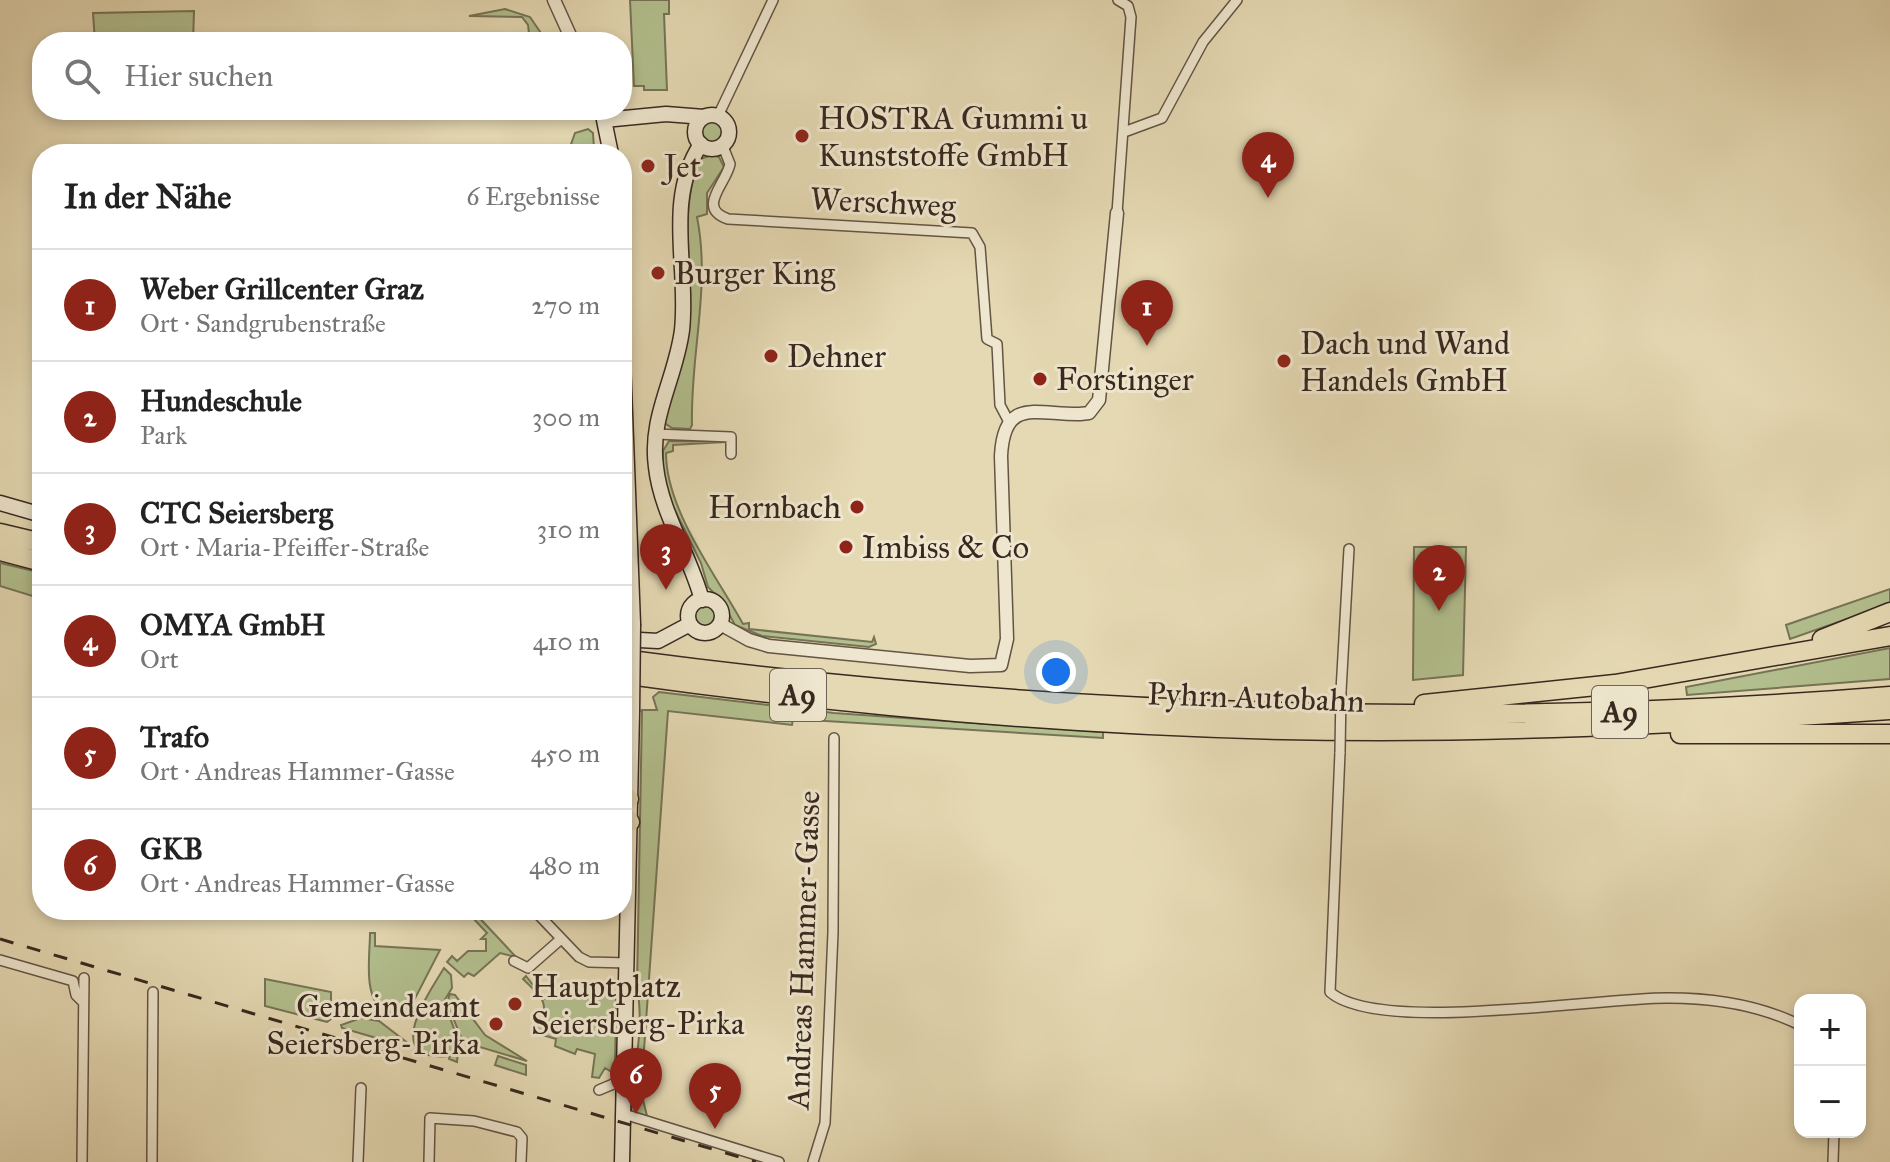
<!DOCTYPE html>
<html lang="de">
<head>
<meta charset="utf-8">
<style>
  :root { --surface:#fff; --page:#f2f2f2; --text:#222; --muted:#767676; --line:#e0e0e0; --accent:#8f2418 }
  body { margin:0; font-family:"IM FELL Great Primer",serif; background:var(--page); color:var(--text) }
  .controls { position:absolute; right:24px; bottom:24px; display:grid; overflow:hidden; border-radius:16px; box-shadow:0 4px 12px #0003 }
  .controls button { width:72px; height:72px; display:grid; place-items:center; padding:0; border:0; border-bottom:2px solid var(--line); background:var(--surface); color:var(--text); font:40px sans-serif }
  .you { position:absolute; left:1056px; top:672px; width:28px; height:28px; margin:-20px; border:6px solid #fff; border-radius:50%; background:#1a73e8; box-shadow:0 0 0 12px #1a73e833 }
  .badge { display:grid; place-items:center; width:52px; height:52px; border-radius:50%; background:var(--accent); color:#fff; font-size:26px; font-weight:700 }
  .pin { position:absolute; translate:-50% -66px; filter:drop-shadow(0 2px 4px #0008) }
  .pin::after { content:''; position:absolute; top:42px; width:28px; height:24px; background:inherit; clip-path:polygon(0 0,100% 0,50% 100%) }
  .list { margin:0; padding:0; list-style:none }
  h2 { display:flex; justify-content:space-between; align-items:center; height:104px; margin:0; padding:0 32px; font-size:34px }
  h2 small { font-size:26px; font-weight:400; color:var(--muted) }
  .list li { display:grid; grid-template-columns:52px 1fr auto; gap:24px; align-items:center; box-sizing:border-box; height:112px; padding:0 32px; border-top:2px solid var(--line) }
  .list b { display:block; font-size:30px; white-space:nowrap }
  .list p { margin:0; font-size:26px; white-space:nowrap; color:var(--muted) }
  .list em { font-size:26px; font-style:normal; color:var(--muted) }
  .icon { flex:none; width:44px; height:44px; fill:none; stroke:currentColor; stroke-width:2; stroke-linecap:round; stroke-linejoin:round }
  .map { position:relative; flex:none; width:1890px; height:1162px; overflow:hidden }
  .search { position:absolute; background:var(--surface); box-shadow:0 4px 12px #0003; left:32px; top:32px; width:600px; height:88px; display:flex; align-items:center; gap:20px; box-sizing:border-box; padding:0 28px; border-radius:32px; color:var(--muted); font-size:30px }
  .panel { position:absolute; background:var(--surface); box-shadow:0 4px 12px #0003; left:32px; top:144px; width:600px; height:776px; border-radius:32px }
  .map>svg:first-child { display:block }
  .green { fill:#b3bf8e; stroke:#767456; stroke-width:2 }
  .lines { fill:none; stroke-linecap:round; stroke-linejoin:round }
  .minor-casing { stroke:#635444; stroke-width:12 }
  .tertiary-casing { stroke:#635444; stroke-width:15 }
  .secondary-casing { stroke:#38281f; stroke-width:17 }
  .motorway-casing { stroke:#38281f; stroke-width:21 }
  .minor { stroke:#eee6ce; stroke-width:9 }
  .tertiary { stroke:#eee6ce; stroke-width:12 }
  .secondary { stroke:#eee6ce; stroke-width:14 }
  .motorway { stroke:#e5d9b3; stroke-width:18 }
  .rail { stroke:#38281f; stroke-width:3; stroke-dasharray:14 14; stroke-linecap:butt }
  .minor-bridge-casing { stroke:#635444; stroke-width:12; stroke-linecap:butt }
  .secondary-bridge-casing { stroke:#38281f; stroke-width:17; stroke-linecap:butt }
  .minor-bridge { stroke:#eee6ce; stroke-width:9 }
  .secondary-bridge { stroke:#eee6ce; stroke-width:14 }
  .poi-dot { fill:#8f2418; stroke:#eee6ce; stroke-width:3 }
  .labels { text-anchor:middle; stroke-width:6; stroke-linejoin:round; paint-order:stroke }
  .shield { fill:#eee6ce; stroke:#6f6154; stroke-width:2 }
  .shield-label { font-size:30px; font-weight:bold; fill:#38281f }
  .poi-label { font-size:32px; fill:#38281f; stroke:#eee6ce; text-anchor:start }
  .street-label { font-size:32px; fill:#38281f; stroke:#eee6ce }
</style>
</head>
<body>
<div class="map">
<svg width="1890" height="1162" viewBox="0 0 1890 1162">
  <rect width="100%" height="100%" fill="#e5d9b3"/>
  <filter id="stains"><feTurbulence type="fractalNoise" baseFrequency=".0025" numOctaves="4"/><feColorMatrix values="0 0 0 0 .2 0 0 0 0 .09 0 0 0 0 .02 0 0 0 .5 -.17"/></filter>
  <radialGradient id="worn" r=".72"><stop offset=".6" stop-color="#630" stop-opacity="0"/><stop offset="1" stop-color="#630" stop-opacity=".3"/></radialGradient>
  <path class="green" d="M 630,0 L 669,0 L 669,14 L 664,14 L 667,90 L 644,90 L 644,86 L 634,86 Z
    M 505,9 L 530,17 L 547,42 L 530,42 L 528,25 L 522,17 L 469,16 Z
    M 194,11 L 193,42 L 95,42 L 93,13 Z
    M700 132a12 12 0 1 1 24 0a12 12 0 1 1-24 0Z
    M 588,129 L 593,133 L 594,148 L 570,147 L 575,133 Z
    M 712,155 L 719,157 L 724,167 L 707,193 L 707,214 L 697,217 C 711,287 690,355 692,425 L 690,429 L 672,428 L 663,422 C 673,389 688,354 690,319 C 693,265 678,210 700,159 Z
    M 669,441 L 725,442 L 673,445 L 673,451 L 666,453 C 666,510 716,575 743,624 L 749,623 L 749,629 L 872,642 L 874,637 L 876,644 L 869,647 L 762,636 L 735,625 L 722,601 L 708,587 L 701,563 L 670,500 L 663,472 L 663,451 Z
    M 1414,547 L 1466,547 L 1463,675 L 1413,680 Z
    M 0,563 L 42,573 L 42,599 L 0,586 Z
    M 1890,589 L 1890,604 L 1790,639 L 1786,625 Z
    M693 616a12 12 0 1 1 24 0a12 12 0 1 1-24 0Z
    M 1890,648 L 1890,679 L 1687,695 L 1686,687 Z
    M 659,692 L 834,713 L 1103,732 L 1103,738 L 793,719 L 792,725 L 668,711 L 641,1092 L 647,1116 L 631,1112 C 633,1071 645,1028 637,988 L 642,710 L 657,710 L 653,697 Z
    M 473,911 L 516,957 L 500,953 L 474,976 L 468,973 L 464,977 L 447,962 L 452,956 L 457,961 L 468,951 L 486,951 L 486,939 L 481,939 L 487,933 L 470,915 Z
    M 370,933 L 375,933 L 375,946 L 440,950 L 407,1014 L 386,1013 C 362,998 370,957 370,933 Z
    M 444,968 L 451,975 L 452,988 L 444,1001 L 457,1037 L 455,1041 L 459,1041 L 457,1062 L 449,1059 L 450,1056 C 381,1062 427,996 444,968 Z
    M 526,976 L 544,999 L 552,993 L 616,996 L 615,1074 L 605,1068 L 599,1078 L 592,1077 L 595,1054 L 577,1049 L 575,1054 L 555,1046 L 556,1039 L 536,1033 L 537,1026 L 542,1024 C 548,1000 542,998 523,979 Z
    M 265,979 L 331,992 L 331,1019 L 327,1022 L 265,1006 Z
    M 450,994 L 455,995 L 485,1035 L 527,1061 L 463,1042 L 447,1003 Z
    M 361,1018 L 379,1021 L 409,1044 L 407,1047 L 342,1028 L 341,1025 Z
    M 498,1056 L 526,1065 L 526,1075 L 495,1065 Z"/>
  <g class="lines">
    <defs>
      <path id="minor" d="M 718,116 L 773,0
        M 1124,132 L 1162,118 L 1203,42 L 1237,0
        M 722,144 L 730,164 C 726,184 696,208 728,219 L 972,233 L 980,247 L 987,339 L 997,344 L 1000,405 L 1009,422
        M 1117,213 L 1131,17 L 1128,6 L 1118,0
        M 655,434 L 731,437 L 731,454
        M 1341,691 L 1349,549
        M 1340,752 L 1330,992 C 1379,1035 1599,997 1669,998 C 1714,998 1759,1005 1800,1025
        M 534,910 L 579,957 L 589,962 L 628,963
        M 0,960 L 73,981 L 76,995 L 83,1002
        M 514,961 L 528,968 L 561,939
        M 599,1090 L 625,1079
        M 624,1114 L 779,1162
        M 82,1162 L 84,978
        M 152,1162 L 153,992
        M 358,1162 L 361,1088
        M 429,1162 L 430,1118 L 474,1121 L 517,1132 L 522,1138 L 521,1162
        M 813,1162 L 825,1123 L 833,932 L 834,738
        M 1833,1162 L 1834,1132"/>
      <path id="tertiary" d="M 554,0 L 573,42
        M 720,624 L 749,640 L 769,646 L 970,666 L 1001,665 L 1007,639 L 1001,456 C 1004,396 1037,415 1080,414 L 1089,413 L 1099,400 L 1117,213"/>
      <path id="secondary" d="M695 132a17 17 0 1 1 34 0a17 17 0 1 1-34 0Z
        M 604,120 L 666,114 L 704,117
        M 604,120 L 611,154
        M 701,144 C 664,200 689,267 682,330 C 676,378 649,417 656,467 C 661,513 690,555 702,600
        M 622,334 L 633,624
        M 0,503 L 42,515
        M688 616a17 17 0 1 1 34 0a17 17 0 1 1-34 0Z
        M 622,639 L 658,641 L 690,624
        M 622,736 L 624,768
        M 622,1162 L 632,712"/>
      <path id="motorway" d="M 0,533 L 42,543
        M 0,551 L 42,562
        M 1822,639 L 1890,612
        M 622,659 C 1042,715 1468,730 1890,696
        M 622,674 C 872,709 1127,731 1380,731 C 1550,731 1720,722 1890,710
        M 1424,704 L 1615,684 L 1890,636
        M 1680,734 L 1890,734
        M 622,761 L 622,760
        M 622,793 L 629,799 L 622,804
        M 622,812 L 630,822"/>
    </defs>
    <use href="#minor" class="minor-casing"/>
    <use href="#tertiary" class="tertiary-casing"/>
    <use href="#secondary" class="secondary-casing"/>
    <use href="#motorway" class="motorway-casing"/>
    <use href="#minor" class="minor"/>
    <use href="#tertiary" class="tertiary"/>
    <use href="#secondary" class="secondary"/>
    <use href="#motorway" class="motorway"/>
    <path class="rail" d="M 0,939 L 756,1162"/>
    <defs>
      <path id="minor-bridge" d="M 1340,752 L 1341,691"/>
      <path id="secondary-bridge" d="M 632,712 L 633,624"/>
    </defs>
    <use href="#minor-bridge" class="minor-bridge-casing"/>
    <use href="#secondary-bridge" class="secondary-bridge-casing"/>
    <use href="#minor-bridge" class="minor-bridge"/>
    <use href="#secondary-bridge" class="secondary-bridge"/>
  </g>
  <g class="poi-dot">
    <circle cx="802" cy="136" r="8"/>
    <circle cx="648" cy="166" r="8"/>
    <circle cx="658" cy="273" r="8"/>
    <circle cx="771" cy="356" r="8"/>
    <circle cx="1284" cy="361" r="8"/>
    <circle cx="1040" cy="379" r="8"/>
    <circle cx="857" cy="507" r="8"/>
    <circle cx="846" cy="547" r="8"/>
    <circle cx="515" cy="1004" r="8"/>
    <circle cx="496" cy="1024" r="8"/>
  </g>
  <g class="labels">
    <g class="shield">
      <rect x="770" y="669" width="56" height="52" rx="6"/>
      <rect x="1592" y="686" width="56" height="52" rx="6"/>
    </g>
    <g class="shield-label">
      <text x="798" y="705">A9</text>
      <text x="1620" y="722">A9</text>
    </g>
    <g class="poi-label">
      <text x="818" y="129">HOSTRA Gummi u<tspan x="818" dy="37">Kunststoffe GmbH</tspan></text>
      <text x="664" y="177">Jet</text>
      <text x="674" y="284">Burger King</text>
      <text x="1300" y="354">Dach und Wand<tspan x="1300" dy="37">Handels GmbH</tspan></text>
      <text x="787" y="367">Dehner</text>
      <text x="1056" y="390">Forstinger</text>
      <text x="841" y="518" text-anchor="end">Hornbach</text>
      <text x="862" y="558">Imbiss &amp; Co</text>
      <text x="531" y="997">Hauptplatz<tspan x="531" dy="37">Seiersberg-Pirka</tspan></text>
      <text x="480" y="1017" text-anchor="end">Gemeindeamt<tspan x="480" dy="37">Seiersberg-Pirka</tspan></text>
    </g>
    <g class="street-label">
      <text transform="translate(883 202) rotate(3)" y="11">Werschweg</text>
      <text transform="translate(1256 697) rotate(2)" y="11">Pyhrn Autobahn</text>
      <text transform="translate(803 950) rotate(-88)" y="11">Andreas Hammer-Gasse</text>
    </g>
  </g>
  <rect width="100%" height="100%" filter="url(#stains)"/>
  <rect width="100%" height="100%" fill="url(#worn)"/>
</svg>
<div class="controls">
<button>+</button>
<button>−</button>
</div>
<div class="you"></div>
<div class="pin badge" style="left:1147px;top:346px">1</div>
<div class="pin badge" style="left:1439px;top:611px">2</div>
<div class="pin badge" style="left:666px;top:590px">3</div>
<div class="pin badge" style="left:1268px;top:198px">4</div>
<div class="pin badge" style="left:715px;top:1129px">5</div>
<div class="pin badge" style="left:636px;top:1114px">6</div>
<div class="search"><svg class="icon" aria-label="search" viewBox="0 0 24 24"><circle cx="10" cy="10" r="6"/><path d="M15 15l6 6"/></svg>Hier suchen</div>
<section class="panel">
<h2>In der Nähe<small>6 Ergebnisse</small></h2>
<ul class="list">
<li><span class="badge">1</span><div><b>Weber Grillcenter Graz</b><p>Ort · Sandgrubenstraße</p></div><em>270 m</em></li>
<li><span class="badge">2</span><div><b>Hundeschule</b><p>Park</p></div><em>300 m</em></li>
<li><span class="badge">3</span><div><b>CTC Seiersberg</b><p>Ort · Maria-Pfeiffer-Straße</p></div><em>310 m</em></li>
<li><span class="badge">4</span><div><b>OMYA GmbH</b><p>Ort</p></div><em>410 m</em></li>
<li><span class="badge">5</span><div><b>Trafo</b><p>Ort · Andreas Hammer-Gasse</p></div><em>450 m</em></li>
<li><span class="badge">6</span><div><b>GKB</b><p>Ort · Andreas Hammer-Gasse</p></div><em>480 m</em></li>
</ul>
</section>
</div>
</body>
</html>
